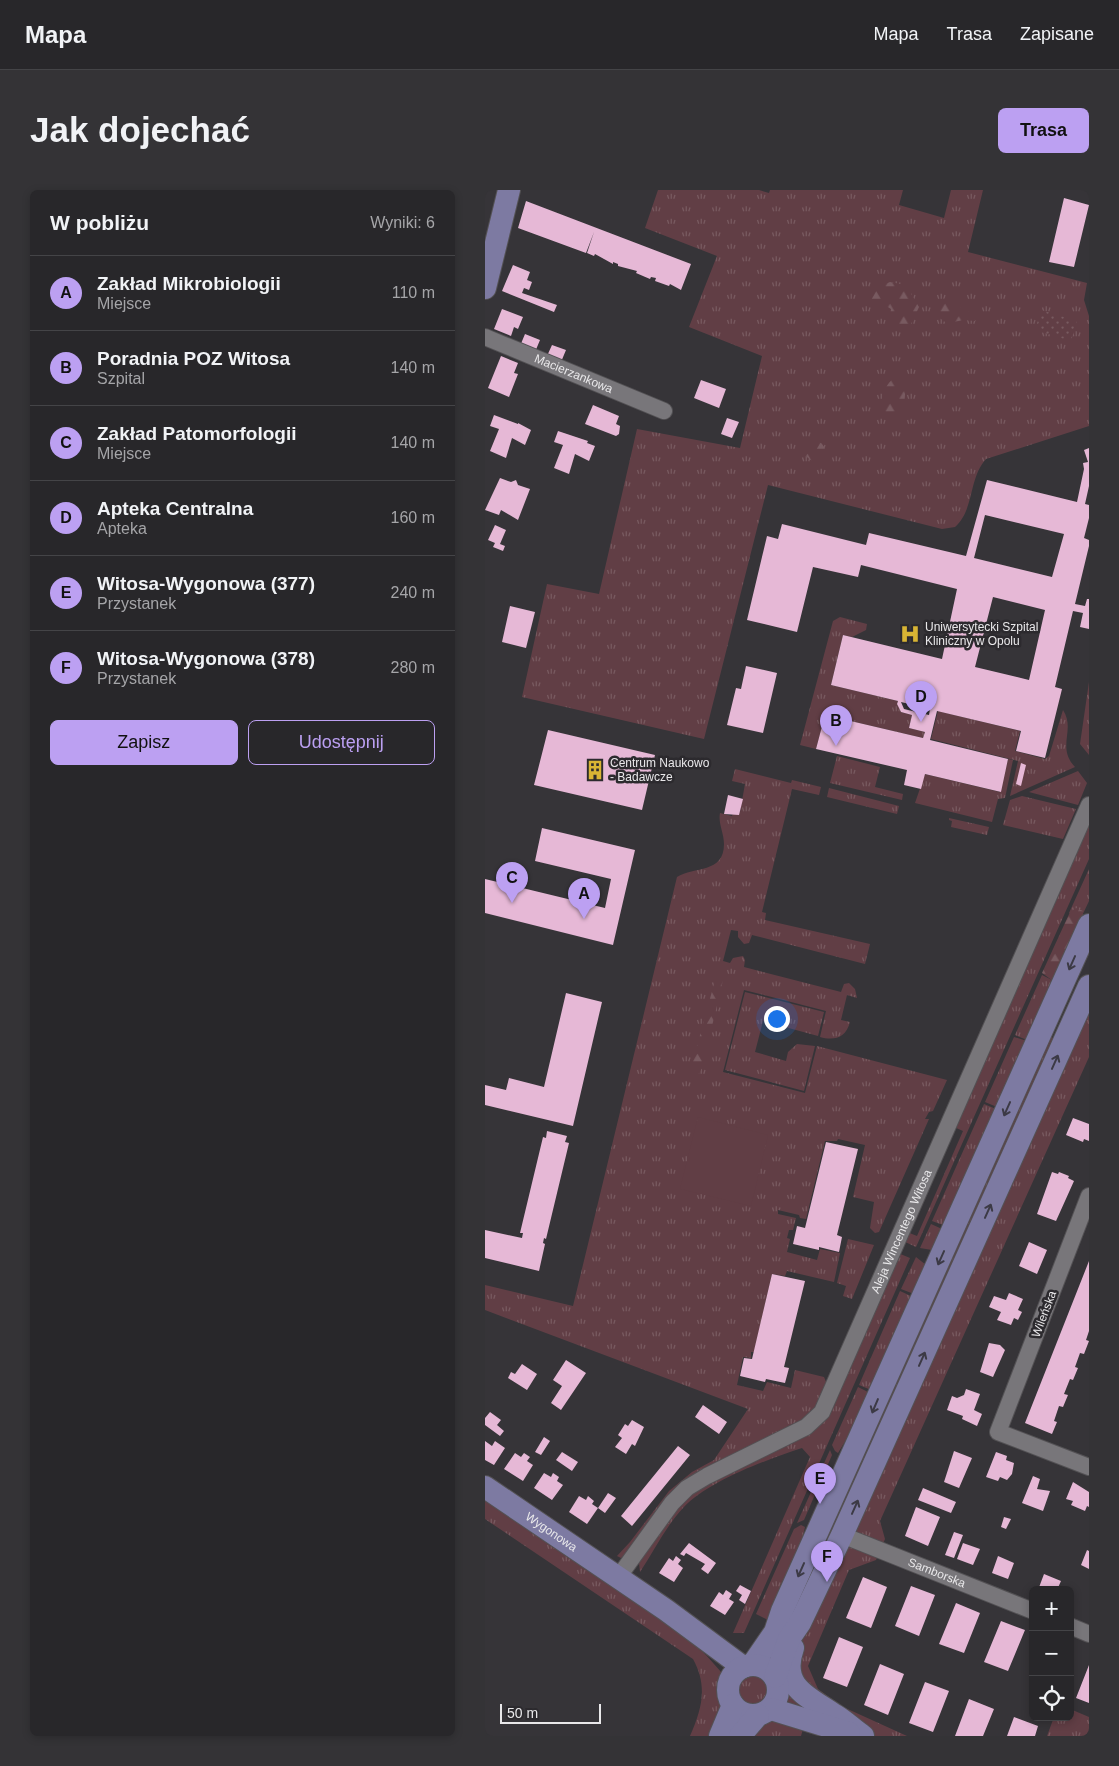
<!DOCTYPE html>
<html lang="pl">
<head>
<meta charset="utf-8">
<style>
  :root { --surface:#28272a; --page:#343336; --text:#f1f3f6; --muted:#a5a5a8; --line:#444447; --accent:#bca0f2 }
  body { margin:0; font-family:Helvetica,sans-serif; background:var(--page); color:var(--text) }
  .controls { position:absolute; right:15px; bottom:15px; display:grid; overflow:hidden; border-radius:8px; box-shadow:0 2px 8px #0003 }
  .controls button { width:45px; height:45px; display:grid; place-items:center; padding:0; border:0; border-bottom:1px solid var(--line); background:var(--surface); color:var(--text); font:25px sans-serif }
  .scale { position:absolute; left:15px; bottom:12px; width:101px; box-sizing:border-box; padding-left:5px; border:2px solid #e9e8ea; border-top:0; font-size:14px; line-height:18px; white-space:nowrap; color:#e9e8ea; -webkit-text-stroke:4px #2c2a2e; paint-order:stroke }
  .you { position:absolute; left:291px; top:828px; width:18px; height:18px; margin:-12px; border:4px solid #fff; border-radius:50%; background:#1a73e8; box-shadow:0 0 0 8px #1a73e833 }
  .badge { display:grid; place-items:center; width:32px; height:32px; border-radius:50%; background:var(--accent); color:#111; font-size:16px; font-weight:700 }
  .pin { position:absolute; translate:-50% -41px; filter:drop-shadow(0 1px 2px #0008) }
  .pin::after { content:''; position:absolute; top:26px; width:18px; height:15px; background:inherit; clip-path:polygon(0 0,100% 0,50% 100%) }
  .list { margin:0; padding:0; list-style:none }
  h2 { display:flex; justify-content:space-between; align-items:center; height:65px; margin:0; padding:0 20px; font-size:21px }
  h2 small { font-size:16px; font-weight:400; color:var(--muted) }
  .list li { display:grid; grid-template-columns:32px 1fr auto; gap:15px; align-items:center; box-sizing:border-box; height:75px; padding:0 20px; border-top:1px solid var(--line) }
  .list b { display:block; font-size:19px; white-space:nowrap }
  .list p { margin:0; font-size:16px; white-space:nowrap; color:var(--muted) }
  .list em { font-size:16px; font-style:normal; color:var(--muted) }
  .actions { display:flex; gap:10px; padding:15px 20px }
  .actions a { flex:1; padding:11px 0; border:1px solid var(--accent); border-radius:8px; text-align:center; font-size:18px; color:var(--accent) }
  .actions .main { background:var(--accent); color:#111 }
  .icon { flex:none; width:28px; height:28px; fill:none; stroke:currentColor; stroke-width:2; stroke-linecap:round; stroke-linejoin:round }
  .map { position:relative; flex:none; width:604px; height:1546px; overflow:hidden; border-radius:8px }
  header { display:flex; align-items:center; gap:30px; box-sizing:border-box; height:70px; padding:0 25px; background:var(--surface); border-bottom:1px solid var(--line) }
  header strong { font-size:24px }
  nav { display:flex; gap:28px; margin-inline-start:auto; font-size:18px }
  .intro { display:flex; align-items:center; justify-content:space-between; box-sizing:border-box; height:120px; padding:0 30px }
  h1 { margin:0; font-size:35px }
  .button { padding:12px 22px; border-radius:8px; background:var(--accent); color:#111; font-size:18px; font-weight:700 }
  main { display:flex; gap:30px; padding:0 30px }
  aside { flex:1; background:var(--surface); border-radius:8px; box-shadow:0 2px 8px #0003 }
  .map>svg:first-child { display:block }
  .grass { fill:url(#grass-tufts) }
  .forest { fill:url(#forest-firs) }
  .park { fill:url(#park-dots) }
  .garden { fill:#613e45 }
  .building { fill:#e6b8d6; fill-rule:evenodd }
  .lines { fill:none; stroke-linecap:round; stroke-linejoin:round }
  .street-casing { stroke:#535154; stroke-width:18 }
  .secondary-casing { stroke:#535154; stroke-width:24 }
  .street { stroke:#78767a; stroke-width:16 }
  .secondary { stroke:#7d7aa2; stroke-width:22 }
  .oneway { stroke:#3c3a45 }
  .labels { text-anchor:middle; stroke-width:5; stroke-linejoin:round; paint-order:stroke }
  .street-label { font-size:12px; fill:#e9e8ea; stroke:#2c2a2e }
  .poi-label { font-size:12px; fill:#e9e8ea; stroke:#2c2a2e; text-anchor:start }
</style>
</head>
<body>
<header>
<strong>Mapa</strong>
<nav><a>Mapa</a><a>Trasa</a><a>Zapisane</a></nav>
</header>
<div class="intro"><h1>Jak dojechać</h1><a class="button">Trasa</a></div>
<main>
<aside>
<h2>W pobliżu<small>Wyniki: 6</small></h2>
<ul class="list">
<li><span class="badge">A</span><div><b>Zakład Mikrobiologii</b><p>Miejsce</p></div><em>110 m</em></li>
<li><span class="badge">B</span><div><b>Poradnia POZ Witosa</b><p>Szpital</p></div><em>140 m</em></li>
<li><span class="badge">C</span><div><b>Zakład Patomorfologii</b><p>Miejsce</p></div><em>140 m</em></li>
<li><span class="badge">D</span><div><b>Apteka Centralna</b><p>Apteka</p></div><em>160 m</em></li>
<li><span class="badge">E</span><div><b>Witosa-Wygonowa (377)</b><p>Przystanek</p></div><em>240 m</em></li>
<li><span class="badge">F</span><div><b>Witosa-Wygonowa (378)</b><p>Przystanek</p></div><em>280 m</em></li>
</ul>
<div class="actions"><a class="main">Zapisz</a><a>Udostępnij</a></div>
</aside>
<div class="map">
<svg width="604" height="1546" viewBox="0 0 604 1546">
  <defs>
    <pattern id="grass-tufts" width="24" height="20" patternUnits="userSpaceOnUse" patternTransform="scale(1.25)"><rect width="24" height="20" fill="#613e45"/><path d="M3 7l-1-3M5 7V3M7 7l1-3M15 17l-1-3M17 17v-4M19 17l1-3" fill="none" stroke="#785a60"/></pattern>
    <pattern id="forest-firs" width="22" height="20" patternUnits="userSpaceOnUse" patternTransform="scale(1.25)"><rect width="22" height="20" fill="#613e45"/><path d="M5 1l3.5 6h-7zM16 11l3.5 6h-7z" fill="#785a60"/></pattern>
    <pattern id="park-dots" width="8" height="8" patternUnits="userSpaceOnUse" patternTransform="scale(1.25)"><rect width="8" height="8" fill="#613e45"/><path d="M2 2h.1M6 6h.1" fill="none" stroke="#785a60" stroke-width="1.8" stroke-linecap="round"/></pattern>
  </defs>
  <rect width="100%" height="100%" fill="#363438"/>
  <path class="grass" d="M 173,0 L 274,0 L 284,3 L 285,0 L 418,0 L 414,15 L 459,28 L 466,0 L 498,0 L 483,62 L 602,93 L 599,110 L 604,126 L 604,236 L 501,269 C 483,289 490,319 470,337 L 457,339 L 283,295 L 219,549 L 37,507 L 62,394 L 114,404 L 152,239 L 255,258 L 277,166 L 204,137 L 232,66 L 160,38 Z
    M 355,427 L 382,434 L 381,440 L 367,447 L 358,445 L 346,495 L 413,511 L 412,514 L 416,522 L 427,525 L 424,538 L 440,542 L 438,548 L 340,525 L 331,559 L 315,555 L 348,431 Z
    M 604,492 L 604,565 L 595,554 Z
    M 578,520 C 591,540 571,557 590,577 L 525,606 L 533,571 L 446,549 L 453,521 L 535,541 L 530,561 L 560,569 L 564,566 Z
    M 352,566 L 395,577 L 390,597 L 418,604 L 417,610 L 345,593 Z
    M 523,569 L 528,570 L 520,608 L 513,609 L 507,632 L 430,613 L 440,584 L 515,602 Z
    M 250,579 L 306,593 L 307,590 L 336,597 L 334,605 L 307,599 L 277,722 L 281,723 L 280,730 L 385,754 L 380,774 L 267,745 L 264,753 L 259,754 L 253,747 L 253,741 L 246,740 L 238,771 L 245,773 L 248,768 L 258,766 L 260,770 L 259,777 L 356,802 L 359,794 L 364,793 L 370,799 L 372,808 L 362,805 L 356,830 L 365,832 C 361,848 349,851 335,847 L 341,821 L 259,800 L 238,882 L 320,903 L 332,856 L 462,890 L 448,921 L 444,922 L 440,929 L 444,929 L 394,1042 L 390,1043 L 385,1038 L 389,1012 L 368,1007 L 380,955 L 353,949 L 352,951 L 340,951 L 321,1029 L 315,1028 L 314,1025 L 293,1020 L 293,1024 L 311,1028 L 308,1040 L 304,1040 L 302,1048 L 305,1049 L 302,1062 L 332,1070 L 335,1059 L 355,1063 L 349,1092 L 302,1081 L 300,1086 L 287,1084 L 269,1162 L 266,1162 L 266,1168 L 258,1167 L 252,1195 L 278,1201 L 282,1192 L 306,1198 L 310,1180 L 339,1187 L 342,1194 L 333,1217 L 319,1229 L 233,1273 L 136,1368 L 132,1366 L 145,1352 L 184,1301 L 207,1282 L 229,1270 L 263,1219 L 0,1120 L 0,1095 L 88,1116 L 192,687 C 209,676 239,684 239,654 C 239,643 233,634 235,623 L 247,626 L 248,623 L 255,622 L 260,594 L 247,591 Z
    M 593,581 L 602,593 L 593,615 L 544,602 Z
    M 344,598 L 414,616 L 412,624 L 342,607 Z
    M 537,606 L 591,619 L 578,649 L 518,635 L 525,610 Z
    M 464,628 L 504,637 L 502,645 L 466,637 L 467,631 L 464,630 Z
    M 604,632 L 604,669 L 431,1057 L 418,1051 L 422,1042 L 432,1046 L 478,941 L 469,937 Z
    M 604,679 L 604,711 L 596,728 L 584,723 Z
    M 557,785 L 569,791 L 542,850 L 530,845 Z
    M 260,802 L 339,822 L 333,846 L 278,831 L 270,862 L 301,871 L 303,862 L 312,854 L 330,856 L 319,901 L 240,880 Z
    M 593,821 L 604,826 L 604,867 L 395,1331 L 400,1349 L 391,1370 L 364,1380 L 323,1476 L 333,1499 L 356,1516 L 422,1546 L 375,1546 L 318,1539 L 316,1546 L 205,1546 C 217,1519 223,1496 208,1469 L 0,1329 L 0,1297 L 197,1443 L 221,1465 L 244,1491 L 253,1480 L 277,1477 L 284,1481 Z
    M 566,846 L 569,850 L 310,1426 L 309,1417 Z
    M 529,847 L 542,851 L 512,917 L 500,912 Z
    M 499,914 L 511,919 L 458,1035 L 447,1031 Z
    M 446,1034 L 457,1039 L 447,1060 L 435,1058 Z
    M 363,1049 L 389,1055 L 367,1109 L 358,1106 L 361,1096 L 352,1093 Z
    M 413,1063 L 425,1068 L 259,1443 L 248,1443 L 325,1267 L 317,1258 C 281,1270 223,1291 198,1318 C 181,1336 169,1361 155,1382 L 154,1373 L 158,1364 L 185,1326 L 207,1303 L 342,1226 L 349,1216 Z
    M 431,1067 L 441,1075 L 429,1104 L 416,1099 Z
    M 415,1101 L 428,1107 L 386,1200 L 374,1195 Z
    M 373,1197 L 385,1203 L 381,1217 L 353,1263 L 350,1261 L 347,1255 Z
    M 345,1260 L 347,1265 L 319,1330 L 312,1333 Z
    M 316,1335 L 320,1337 L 315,1359 L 283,1430 L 271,1424 L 309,1339 Z
    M 585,1519 L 604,1527 L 604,1546 L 562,1546 L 569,1527 L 585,1527 Z"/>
  <path class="forest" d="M 405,92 L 421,95 L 434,117 L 426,134 L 428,143 L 426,145 L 404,136 L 406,119 L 398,114 L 374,108 L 375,104 Z
    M 460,108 L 489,125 L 490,131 C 486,131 482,130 478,130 C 466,132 463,137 453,126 L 454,116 Z
    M 413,186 L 417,186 L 421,191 L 419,218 L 412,225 L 406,227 L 396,220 C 397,206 399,193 413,186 Z
    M320 261a10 10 0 1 1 20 0a10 10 0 1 1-20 0Z
    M 591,718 L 598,721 L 598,726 L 568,791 L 557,783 L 585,722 Z
    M 232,783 L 239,786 L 217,878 L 213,885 L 209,886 L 205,882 Z"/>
  <path class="park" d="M 556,120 L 592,131 L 586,151 L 550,140 Z"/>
  <path class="garden" d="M 213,927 L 283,945 L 266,1016 L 195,999 Z"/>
  <path class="building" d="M 579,8 L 604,15 L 589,77 L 564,72 Z
    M 41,11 L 206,74 L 196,100 L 185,94 L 184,96 L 170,91 L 171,88 L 166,87 L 165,89 L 151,83 L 152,81 L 133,76 L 133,74 L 128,72 L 128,74 L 110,64 L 109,66 L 102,63 L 109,42 L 101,63 L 33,38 Z
    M 28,75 L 45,82 L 42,90 L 47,92 L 44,100 L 39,98 L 37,103 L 72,115 L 69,122 L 17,101 Z
    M 17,119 L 38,127 L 33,139 L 29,137 L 26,146 L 9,139 Z
    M 40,144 L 55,150 L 50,162 L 35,156 Z
    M 67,155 L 81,160 L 76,172 L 62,166 Z
    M 16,166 L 33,173 L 29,183 L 33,184 L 24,207 L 3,198 Z
    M 216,190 L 241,199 L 234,218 L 209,208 Z
    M 108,215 L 134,226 L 131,234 L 135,236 L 134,244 L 131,246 L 100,234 Z
    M 9,225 L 33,234 L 33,233 L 46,240 L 40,255 L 27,248 L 21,268 L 5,261 L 14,239 L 5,236 Z
    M 242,228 L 254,232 L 247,248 L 236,244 Z
    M 73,241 L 103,251 L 102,253 L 110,256 L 104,271 L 90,264 L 84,284 L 69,278 L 78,255 L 69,252 Z
    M 604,258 L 604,296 L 600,314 L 604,315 L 604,328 L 599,348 L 604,350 L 604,356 L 590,414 L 600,416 L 602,409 L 604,409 L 604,439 L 595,437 L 598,423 L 588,421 L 570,497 L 577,499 L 560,568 L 531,561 L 536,541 L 452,521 L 445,550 L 523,569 L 516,602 L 440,584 L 436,599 L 419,595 L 422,580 L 331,559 L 340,525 L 438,548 L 440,542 L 424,538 L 427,525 L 416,522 L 412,514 L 413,511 L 346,495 L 358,445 L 457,469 L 472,399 L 376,375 L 373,387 L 328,377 L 312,442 L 262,430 L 282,346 L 293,349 L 297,334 L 381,355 L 384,343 L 481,366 L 502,290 L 592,312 L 599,279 L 598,273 L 603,272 L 599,260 ZM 500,325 L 579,344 L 567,387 L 489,368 ZM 508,407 L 560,420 L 544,490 L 490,477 ZM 416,512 L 445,519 L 444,525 L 419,519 Z
    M 15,288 L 26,292 L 31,290 L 33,295 L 45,299 L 33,330 L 16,320 L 14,325 L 0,320 Z
    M 10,335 L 21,340 L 15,354 L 20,356 L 18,361 L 8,357 L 10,353 L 3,350 Z
    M 25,416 L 50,422 L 41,458 L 17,452 Z
    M 261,476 L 292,483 L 278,543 L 242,535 L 251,498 L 256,499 Z
    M 63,540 L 170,565 L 157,620 L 49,595 Z
    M 536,573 L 541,575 L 536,596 L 531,594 Z
    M 243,605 L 258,609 L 254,625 L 239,624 Z
    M 57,638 L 150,660 L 128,755 L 0,723 L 0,689 L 120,718 L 126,689 L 50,671 Z
    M 81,803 L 117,812 L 88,936 L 0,915 L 0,895 L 21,900 L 24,888 L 59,897 Z
    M 588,928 L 604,934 L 604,951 L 599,949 L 598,952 L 581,945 Z
    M 62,941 L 82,946 L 80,952 L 84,953 L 61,1049 L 59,1048 L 58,1053 L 60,1054 L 54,1081 L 0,1068 L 0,1040 L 37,1048 L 38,1043 L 35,1043 L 58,947 L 61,948 Z
    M 341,952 L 373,959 L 352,1045 L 357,1047 L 354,1062 L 334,1057 L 334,1060 L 308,1054 L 312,1036 L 320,1038 Z
    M 567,982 L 573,984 L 574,982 L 584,986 L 583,988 L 589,991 L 571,1031 L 552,1024 Z
    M 544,1052 L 562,1060 L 552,1084 L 534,1076 Z
    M 604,1071 L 604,1141 L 601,1150 L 604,1151 L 599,1164 L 595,1163 L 590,1177 L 593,1178 L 588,1190 L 585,1189 L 579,1204 L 583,1205 L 578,1217 L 574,1216 L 569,1231 L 572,1232 L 567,1244 L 540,1233 Z
    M 287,1084 L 320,1091 L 299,1177 L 304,1178 L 300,1193 L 281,1189 L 280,1192 L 255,1186 L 259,1168 L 267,1169 Z
    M 524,1103 L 538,1109 L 533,1120 L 537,1122 L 533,1130 L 529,1128 L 526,1135 L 512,1130 L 516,1122 L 504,1117 L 509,1106 L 521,1110 Z
    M 504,1153 L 515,1155 L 520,1160 L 508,1187 L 495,1182 Z
    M 81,1170 L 101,1183 L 76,1220 L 66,1213 L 77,1196 L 68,1190 Z
    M 37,1174 L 52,1184 L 42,1200 L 23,1188 L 26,1182 L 30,1184 Z
    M 481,1199 L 495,1204 L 489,1220 L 497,1224 L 492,1236 L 477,1229 L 478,1226 L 462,1220 L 467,1206 L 472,1208 L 479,1205 Z
    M 218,1215 L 242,1232 L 234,1244 L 210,1227 Z
    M 5,1222 L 16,1230 L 12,1235 L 19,1241 L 15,1246 L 0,1235 L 0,1228 Z
    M 147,1230 L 159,1237 L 150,1256 L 147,1254 L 141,1264 L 130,1257 L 137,1248 L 133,1245 L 140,1234 L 143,1236 Z
    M 59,1247 L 65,1251 L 56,1265 L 50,1262 Z
    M 0,1251 L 7,1256 L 10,1251 L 20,1258 L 9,1275 L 0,1270 Z
    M 193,1256 L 205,1265 L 147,1336 L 136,1326 Z
    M 469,1261 L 487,1268 L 474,1298 L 459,1292 Z
    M 77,1262 L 93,1272 L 87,1281 L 71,1270 Z
    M 511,1262 L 522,1266 L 521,1270 L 529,1273 L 527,1284 L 522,1290 L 515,1287 L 513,1291 L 501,1287 Z
    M 30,1263 L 36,1267 L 39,1263 L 45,1267 L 42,1271 L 48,1275 L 38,1291 L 19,1279 Z
    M 59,1283 L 66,1287 L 68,1283 L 74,1287 L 72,1291 L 78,1295 L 67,1310 L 49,1298 Z
    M 548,1286 L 555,1289 L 552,1299 L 565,1301 L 558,1321 L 537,1313 Z
    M 588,1292 L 604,1302 L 604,1317 L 602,1316 L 600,1321 L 586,1315 L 588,1311 L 581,1309 Z
    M 438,1298 L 471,1312 L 466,1323 L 433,1310 Z
    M 123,1303 L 131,1308 L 120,1323 L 113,1318 L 102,1334 L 84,1322 L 94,1306 L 101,1310 L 103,1306 L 109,1311 L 107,1314 L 113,1318 Z
    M 431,1317 L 455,1327 L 443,1356 L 420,1346 Z
    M 519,1327 L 526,1329 L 521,1339 L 516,1337 Z
    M 469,1342 L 478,1345 L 469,1368 L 460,1365 Z
    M 204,1353 L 231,1373 L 223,1384 L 216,1379 L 220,1374 L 201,1363 L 199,1366 L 195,1364 Z
    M 478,1353 L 495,1359 L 488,1375 L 472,1369 Z
    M 602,1360 L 604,1361 L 604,1379 L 596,1375 Z
    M 191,1366 L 196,1370 L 193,1374 L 198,1378 L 189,1392 L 174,1383 L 184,1368 L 188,1371 Z
    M 513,1366 L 529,1373 L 523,1389 L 507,1383 Z
    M 559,1384 L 576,1391 L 572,1400 L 553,1400 Z
    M 378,1387 L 402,1397 L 386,1438 L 361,1428 Z
    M 255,1395 L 266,1401 L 260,1414 L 254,1410 L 257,1405 L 251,1401 Z
    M 426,1396 L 450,1405 L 434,1446 L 410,1436 Z
    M 241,1400 L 247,1404 L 244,1409 L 249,1412 L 240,1425 L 225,1416 L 234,1402 L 238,1405 Z
    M 471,1413 L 495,1423 L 479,1463 L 454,1454 Z
    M 516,1431 L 540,1440 L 523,1481 L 499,1472 Z
    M 354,1447 L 378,1457 L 362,1497 L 338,1488 Z
    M 395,1474 L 419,1484 L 403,1525 L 379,1515 Z
    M 604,1475 L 604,1513 L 591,1508 Z
    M 440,1492 L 464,1501 L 448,1542 L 424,1533 Z
    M 484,1509 L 509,1519 L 498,1546 L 470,1546 Z
    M 529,1527 L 553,1536 L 550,1546 L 522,1546 Z"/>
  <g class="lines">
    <defs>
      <g id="street">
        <path id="s1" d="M 0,147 L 179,221"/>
        <path d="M 604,1006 L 513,1242 L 604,1277"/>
        <path id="s2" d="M 357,1345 L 548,1421"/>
        <path id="s3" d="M 132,1389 L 187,1313 L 202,1298 L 222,1286 L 321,1237 L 337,1222 L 604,615"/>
        <path d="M 585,1436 L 604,1444"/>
      </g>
      <g id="secondary">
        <path d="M 0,98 L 24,0"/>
        <path id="s4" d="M 0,1297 L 181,1420 L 258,1477"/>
        <path d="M 308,1458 C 294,1497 324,1507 350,1525 C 360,1531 368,1539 378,1546"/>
        <path d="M 268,1474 L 290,1442 L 297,1421 L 604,735"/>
        <circle cx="268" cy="1500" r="25"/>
        <path d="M 290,1487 L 304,1449 L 315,1433 L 357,1345 L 604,796"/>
        <path d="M 286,1519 L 364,1543"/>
        <path d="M 235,1546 L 248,1515"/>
        <path d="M 255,1546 L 273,1525"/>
      </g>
    </defs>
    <use href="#street" class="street-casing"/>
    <use href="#secondary" class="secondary-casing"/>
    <use href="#street" class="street"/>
    <use href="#secondary" class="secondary"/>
  </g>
  <defs><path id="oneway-shaft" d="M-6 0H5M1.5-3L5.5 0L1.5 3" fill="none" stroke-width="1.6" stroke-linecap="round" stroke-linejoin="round" transform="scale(1.25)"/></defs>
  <g class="oneway">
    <use href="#oneway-shaft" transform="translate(587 773) rotate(114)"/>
    <use href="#oneway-shaft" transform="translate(570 872) rotate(-66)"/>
    <use href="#oneway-shaft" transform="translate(522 919) rotate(114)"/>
    <use href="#oneway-shaft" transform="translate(503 1021) rotate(-66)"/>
    <use href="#oneway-shaft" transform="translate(456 1068) rotate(114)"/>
    <use href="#oneway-shaft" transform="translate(437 1169) rotate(-66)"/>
    <use href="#oneway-shaft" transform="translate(390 1216) rotate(113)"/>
    <use href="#oneway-shaft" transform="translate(370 1317) rotate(-66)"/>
    <use href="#oneway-shaft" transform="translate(316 1380) rotate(114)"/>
  </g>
  <defs>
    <symbol id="hospital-bare" viewBox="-9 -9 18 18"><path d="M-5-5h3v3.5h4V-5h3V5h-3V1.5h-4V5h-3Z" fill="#d8b434" stroke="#2c2a2e" stroke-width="2.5" paint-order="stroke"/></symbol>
    <symbol id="building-bare" viewBox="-9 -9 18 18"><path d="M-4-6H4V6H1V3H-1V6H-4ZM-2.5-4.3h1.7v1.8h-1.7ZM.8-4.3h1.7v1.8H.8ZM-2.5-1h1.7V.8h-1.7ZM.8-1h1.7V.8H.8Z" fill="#d8b434" stroke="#2c2a2e" stroke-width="2.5" paint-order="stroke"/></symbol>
  </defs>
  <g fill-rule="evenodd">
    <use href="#hospital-bare" x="411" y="430" width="28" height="28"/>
    <use href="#building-bare" x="96" y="566" width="28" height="28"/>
  </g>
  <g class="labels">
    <g class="street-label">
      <text dy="4" stroke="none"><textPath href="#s1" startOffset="96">Macierzankowa</textPath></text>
      <text dy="4" stroke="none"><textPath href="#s3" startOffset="468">Aleja Wincentego Witosa</textPath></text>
      <text transform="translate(559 1124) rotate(-69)" y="4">Wileńska</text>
      <text dy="4" stroke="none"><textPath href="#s4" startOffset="80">Wygonowa</textPath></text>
      <text dy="4" stroke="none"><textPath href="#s2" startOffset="102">Samborska</textPath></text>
    </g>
    <g class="poi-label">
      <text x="440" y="441">Uniwersytecki Szpital<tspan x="440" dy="14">Kliniczny w Opolu</tspan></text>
      <text x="125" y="577">Centrum Naukowo<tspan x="125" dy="14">- Badawcze</tspan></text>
    </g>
  </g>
</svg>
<div class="controls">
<button>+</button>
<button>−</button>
<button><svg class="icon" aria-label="locate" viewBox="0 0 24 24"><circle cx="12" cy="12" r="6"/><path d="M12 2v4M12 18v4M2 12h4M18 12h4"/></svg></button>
</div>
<div class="scale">50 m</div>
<div class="you"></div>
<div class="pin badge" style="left:99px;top:729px">A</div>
<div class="pin badge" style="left:351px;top:556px">B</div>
<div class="pin badge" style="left:27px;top:713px">C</div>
<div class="pin badge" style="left:436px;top:532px">D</div>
<div class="pin badge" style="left:335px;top:1314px">E</div>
<div class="pin badge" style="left:342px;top:1392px">F</div>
</div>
</main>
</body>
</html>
